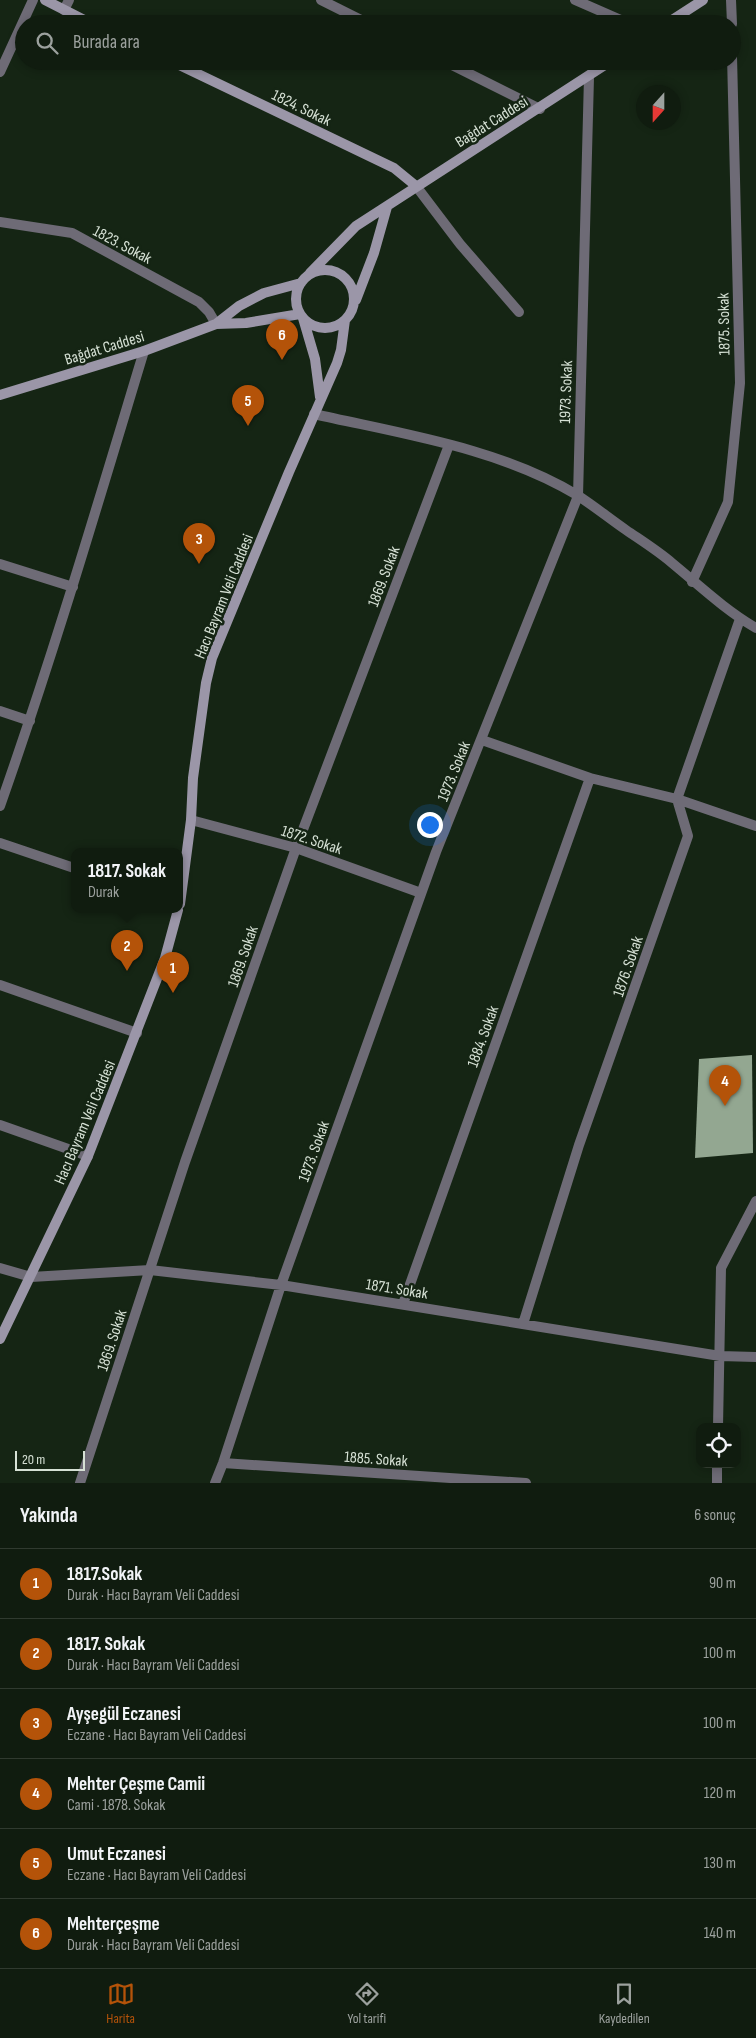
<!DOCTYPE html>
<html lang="tr">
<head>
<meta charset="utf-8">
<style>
  :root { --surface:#101c0f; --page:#192518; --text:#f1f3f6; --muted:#9ca19e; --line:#303a2f; --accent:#b45309 }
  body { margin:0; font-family:"Sofia Sans Condensed",sans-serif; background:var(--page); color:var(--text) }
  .controls { position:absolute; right:15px; bottom:15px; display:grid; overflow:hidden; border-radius:10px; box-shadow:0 2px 8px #0003 }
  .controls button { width:45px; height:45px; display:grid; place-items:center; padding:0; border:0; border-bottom:1px solid var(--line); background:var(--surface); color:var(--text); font:25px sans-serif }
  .compass { position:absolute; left:636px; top:85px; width:45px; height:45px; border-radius:50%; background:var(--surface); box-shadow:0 2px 8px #0003; rotate:201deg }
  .scale { position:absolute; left:15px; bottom:12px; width:70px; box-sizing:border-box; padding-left:5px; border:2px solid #d6e1d5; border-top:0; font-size:14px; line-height:18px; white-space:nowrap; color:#d6e1d5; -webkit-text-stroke:4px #152514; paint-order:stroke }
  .you { position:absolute; left:429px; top:824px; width:18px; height:18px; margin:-12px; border:4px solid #fff; border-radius:50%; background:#1a73e8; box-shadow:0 0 0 8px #1a73e833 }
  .badge { display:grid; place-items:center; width:32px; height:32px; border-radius:50%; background:var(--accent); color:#fff; font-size:16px; font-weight:700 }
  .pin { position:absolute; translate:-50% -41px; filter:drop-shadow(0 1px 2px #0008) }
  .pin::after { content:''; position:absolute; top:26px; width:18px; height:15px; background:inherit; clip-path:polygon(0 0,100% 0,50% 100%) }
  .popup { position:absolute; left:71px; top:848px; width:112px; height:65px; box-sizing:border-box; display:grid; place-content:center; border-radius:10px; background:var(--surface); filter:drop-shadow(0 1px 4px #0005); font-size:16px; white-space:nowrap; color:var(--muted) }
  .popup b { font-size:19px; color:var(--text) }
  .popup::after { content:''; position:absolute; left:50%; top:100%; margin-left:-10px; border:10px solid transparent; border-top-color:var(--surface) }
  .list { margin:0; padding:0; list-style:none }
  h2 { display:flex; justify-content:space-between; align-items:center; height:65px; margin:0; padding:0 20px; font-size:21px }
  h2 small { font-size:16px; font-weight:400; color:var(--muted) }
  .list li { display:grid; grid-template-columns:32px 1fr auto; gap:15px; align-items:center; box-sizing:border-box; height:70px; padding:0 20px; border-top:1px solid var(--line) }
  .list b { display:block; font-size:19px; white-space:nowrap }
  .list p { margin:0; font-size:16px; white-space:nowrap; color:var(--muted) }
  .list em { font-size:16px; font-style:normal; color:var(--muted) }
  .icon { flex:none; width:28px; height:28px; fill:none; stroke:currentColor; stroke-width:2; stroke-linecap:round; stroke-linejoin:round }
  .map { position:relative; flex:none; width:756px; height:1483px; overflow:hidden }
  .search { position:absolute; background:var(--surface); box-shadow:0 2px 8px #0003; left:15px; right:15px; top:15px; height:55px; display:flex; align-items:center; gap:12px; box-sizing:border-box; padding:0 18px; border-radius:28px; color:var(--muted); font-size:19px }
  .sheet { height:485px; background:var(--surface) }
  nav { display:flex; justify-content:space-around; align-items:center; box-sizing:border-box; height:70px; border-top:1px solid var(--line); background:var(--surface); font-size:14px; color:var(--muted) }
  nav a { display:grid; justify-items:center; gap:2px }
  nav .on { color:var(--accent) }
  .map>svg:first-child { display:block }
  .building { fill:#93a791 }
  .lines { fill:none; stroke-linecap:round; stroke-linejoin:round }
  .lane { stroke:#6e6b76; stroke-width:10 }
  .street { stroke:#6e6b76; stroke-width:10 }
  .secondary { stroke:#9b96a8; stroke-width:10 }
  .labels { text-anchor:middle; stroke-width:5; stroke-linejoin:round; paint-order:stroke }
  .street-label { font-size:16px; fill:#d6e1d5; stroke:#152514 }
</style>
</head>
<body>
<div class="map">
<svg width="756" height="1483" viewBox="0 0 756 1483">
  <rect width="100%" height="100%" fill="#152514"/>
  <path class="building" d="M 752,1055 L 753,1153 L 695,1158 L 699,1059 Z"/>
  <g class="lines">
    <path class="lane" d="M 416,186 L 460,244 L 519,312"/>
    <path class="street" d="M 321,0 L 369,24
      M 575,0 L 630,24
      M 731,0 L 732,24
      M 64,10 L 69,0
      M 444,61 L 540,109
      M 0,72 L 33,0
      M 0,222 L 72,233 L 199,302 L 209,312 L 216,324
      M 314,414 C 402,434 499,448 577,495 C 594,506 610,519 626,530 C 642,541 658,551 672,563 C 700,586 725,610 756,628
      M 0,564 L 73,587
      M 692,582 L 728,502 L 740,383 L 732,56
      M 0,711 L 30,721
      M 482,740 L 590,778 L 677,799 L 756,826
      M 0,806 C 53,656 98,503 144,351
      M 191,820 L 296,848 L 421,893
      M 0,843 L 74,868
      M 0,985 L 137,1033
      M 0,1125 L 88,1156
      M 0,1268 L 31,1277 L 150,1270 L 281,1285 L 720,1356 L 756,1357
      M 403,1304 L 590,778
      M 523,1324 L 579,1145 L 688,836 L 677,799 L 740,619
      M 718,1427 L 721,1268 L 756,1201
      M 223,1463 L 526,1483
      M 80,1483 L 185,1162 L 296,848 L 449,445
      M 215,1483 L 223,1463 L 281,1285 L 436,852 L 578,496 L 589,77
      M 717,1483 L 717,1464"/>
    <path class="secondary" d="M 45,0 L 92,24
      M 666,24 L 703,0
      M 171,61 L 394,168 L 416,186
      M296 299a29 29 0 1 1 58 0a29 29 0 1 1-58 0Z
      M 310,273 L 356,226 L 611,61
      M 356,300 L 374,253 L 387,207
      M 303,318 L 315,359 L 320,397
      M 216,324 L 246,323 L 300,314
      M 0,395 L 144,351 L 216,324 L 239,306 L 264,293 L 301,283
      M 180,904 L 191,820 L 193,778 L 206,683 L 212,658 L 289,472 L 337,363 L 341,350 L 345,320
      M 0,1339 L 88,1156 L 165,958 L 178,910"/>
  </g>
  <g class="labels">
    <g class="street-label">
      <text transform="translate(302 107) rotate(26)" y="6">1824. Sokak</text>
      <text transform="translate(491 121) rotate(-32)" y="6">Bağdat Caddesi</text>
      <text transform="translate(123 244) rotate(28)" y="6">1823. Sokak</text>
      <text transform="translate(723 324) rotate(-91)" y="6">1875. Sokak</text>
      <text transform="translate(104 347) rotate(-17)" y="6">Bağdat Caddesi</text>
      <text transform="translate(565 392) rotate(-88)" y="6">1973. Sokak</text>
      <text transform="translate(383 576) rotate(-69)" y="6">1869. Sokak</text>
      <text transform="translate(223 596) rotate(-68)" y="6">Hacı Bayram Veli Caddesi</text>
      <text transform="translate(453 771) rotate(-68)" y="6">1973. Sokak</text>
      <text transform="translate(312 839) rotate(18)" y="6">1872. Sokak</text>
      <text transform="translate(242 956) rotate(-71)" y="6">1869. Sokak</text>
      <text transform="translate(627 966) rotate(-71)" y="6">1876. Sokak</text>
      <text transform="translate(482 1036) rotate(-70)" y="6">1884. Sokak</text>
      <text transform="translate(84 1122) rotate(-67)" y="6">Hacı Bayram Veli Caddesi</text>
      <text transform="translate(313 1151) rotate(-70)" y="6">1973. Sokak</text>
      <text transform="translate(397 1288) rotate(9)" y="6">1871. Sokak</text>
      <text transform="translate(111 1340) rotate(-72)" y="6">1869. Sokak</text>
      <text transform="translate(376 1458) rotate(4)" y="6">1885. Sokak</text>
    </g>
  </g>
</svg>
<div class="controls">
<button><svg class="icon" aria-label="locate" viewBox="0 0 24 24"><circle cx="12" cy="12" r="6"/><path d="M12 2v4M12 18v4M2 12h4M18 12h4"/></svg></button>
</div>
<svg class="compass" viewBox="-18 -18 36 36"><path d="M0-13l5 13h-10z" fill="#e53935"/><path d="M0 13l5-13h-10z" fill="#9ca19e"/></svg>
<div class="scale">20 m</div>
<div class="you"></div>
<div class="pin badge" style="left:173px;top:993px">1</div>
<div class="pin badge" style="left:127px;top:971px">2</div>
<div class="popup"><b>1817. Sokak</b>Durak</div>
<div class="pin badge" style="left:199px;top:564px">3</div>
<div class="pin badge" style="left:725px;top:1106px">4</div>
<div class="pin badge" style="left:248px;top:426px">5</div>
<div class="pin badge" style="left:282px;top:360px">6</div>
<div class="search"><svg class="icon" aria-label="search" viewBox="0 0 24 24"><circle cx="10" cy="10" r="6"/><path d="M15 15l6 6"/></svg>Burada ara</div>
</div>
<section class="sheet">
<h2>Yakında<small>6 sonuç</small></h2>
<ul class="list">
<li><span class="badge">1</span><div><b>1817.Sokak</b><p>Durak · Hacı Bayram Veli Caddesi</p></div><em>90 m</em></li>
<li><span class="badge">2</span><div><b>1817. Sokak</b><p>Durak · Hacı Bayram Veli Caddesi</p></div><em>100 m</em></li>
<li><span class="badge">3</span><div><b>Ayşegül Eczanesi</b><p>Eczane · Hacı Bayram Veli Caddesi</p></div><em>100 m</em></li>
<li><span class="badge">4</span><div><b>Mehter Çeşme Camii</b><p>Cami · 1878. Sokak</p></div><em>120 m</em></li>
<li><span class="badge">5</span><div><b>Umut Eczanesi</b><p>Eczane · Hacı Bayram Veli Caddesi</p></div><em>130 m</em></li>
<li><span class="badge">6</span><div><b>Mehterçeşme</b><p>Durak · Hacı Bayram Veli Caddesi</p></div><em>140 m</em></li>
</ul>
</section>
<nav>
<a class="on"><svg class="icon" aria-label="map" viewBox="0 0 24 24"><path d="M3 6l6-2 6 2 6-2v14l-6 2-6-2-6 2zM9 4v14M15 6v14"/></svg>Harita</a>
<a><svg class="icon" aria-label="directions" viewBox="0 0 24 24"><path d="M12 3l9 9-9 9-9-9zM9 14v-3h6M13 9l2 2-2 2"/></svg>Yol tarifi</a>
<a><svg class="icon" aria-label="saved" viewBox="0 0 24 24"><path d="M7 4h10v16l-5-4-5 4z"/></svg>Kaydedilen</a>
</nav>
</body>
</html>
